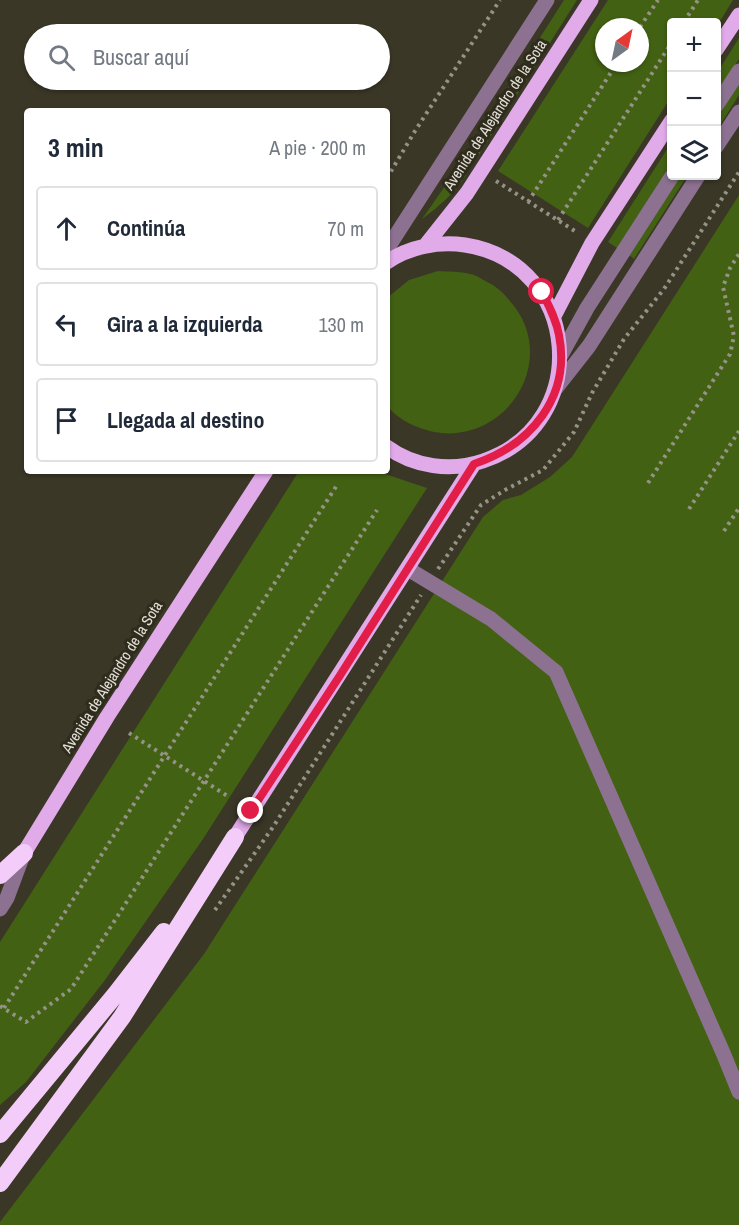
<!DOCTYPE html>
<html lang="es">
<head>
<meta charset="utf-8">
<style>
  :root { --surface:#fff; --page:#f6f6f7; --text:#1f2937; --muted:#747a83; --line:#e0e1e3 }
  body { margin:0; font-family:"Archivo Narrow",sans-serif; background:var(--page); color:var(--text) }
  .controls { position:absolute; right:18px; top:18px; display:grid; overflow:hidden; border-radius:6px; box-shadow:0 2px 4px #0004 }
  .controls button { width:54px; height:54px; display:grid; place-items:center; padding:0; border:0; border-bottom:2px solid var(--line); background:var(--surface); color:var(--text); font:30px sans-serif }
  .compass { position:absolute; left:595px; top:18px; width:54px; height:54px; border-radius:50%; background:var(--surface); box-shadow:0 2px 4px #0004; rotate:33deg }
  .stop { position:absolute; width:18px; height:18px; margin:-14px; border:4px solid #e11d48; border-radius:50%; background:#fff }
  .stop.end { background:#e11d48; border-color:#fff; box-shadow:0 2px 6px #0008 }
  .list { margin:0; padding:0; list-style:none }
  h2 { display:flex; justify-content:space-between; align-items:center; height:78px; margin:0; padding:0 24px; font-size:26px }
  h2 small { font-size:20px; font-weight:400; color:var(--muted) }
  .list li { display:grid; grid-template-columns:39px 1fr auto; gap:18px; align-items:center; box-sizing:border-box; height:84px; margin:0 12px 12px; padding:0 12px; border:2px solid var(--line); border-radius:6px }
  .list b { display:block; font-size:22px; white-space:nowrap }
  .list em { font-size:20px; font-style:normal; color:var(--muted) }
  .icon { flex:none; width:33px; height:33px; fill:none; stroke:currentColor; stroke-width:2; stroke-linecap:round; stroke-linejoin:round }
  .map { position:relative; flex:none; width:739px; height:1225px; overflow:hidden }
  .search { position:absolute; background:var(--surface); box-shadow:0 2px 4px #0004; left:24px; top:24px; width:366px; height:66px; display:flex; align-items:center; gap:15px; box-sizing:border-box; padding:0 21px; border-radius:33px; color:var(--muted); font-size:22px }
  .panel { position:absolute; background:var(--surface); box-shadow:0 2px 4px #0004; left:24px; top:108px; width:366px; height:366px; border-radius:6px }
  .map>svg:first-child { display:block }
  .green { fill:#426113; fill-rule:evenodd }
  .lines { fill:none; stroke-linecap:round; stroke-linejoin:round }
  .path { stroke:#959386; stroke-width:4; stroke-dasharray:3 4.5; stroke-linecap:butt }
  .minor { stroke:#8c7190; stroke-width:15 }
  .major { stroke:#e1aae9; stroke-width:15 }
  .highway { stroke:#f4ccfa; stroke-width:18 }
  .route { stroke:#e11d48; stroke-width:8 }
  .labels { text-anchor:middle; stroke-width:6; stroke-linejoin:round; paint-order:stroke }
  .street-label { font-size:15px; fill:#e2e0d6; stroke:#302c1d }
</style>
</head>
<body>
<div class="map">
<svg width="739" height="1225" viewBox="0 0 739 1225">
  <rect width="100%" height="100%" fill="#3a3727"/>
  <path class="green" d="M 564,0 L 577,0 L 477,158 L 467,152 Z
    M 608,0 L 733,0 L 717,26 L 716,22 L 672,22 L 671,97 L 588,228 L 498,171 ZM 604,27 L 640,27 L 640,63 L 604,63 Z
    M 739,38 L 739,59 L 717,94 L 717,73 Z
    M 739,83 L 739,95 L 717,130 L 717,118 Z
    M 671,143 L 671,164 L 617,248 L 608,242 Z
    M 457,169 L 466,175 C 454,193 440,206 422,219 Z
    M 680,176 L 687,176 L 634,259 L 629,255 Z
    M 739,195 L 739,1225 L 0,1225 L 0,1222 L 204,954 L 483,517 L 503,500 L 521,495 L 550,477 L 572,457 Z
    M 438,271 C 448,272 460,271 470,274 C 477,275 484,281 491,284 C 501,290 506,296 514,306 C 558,363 505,445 434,432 C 417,428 397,420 387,405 L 387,298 L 409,280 Z
    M 299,471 L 376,471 L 427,488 L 203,839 L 105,980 L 26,1082 L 0,1105 L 0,942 Z"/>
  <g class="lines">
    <path class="path" d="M 684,22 L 698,0
      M 640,27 L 658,0
      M 387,178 L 415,131 L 500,0
      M 496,181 L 578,233
      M 528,202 L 617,63
      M 558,220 L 672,42
      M 648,483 L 730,354 L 734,336 L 723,287 L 730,268 L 739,254
      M 689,509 L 739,431
      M 724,531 L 739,508
      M 438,569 L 481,505 L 505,490 L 543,470 L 574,432 L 592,393 L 624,339 L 664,289 L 739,172
      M 129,733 L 229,797
      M 215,910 L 273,827 L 421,595
      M 0,1006 L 26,1022 L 71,989 L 377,510
      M 4,1008 L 337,485"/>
    <path class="minor" d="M 716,106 L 739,71
      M 716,147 L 739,112
      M 387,249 L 547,0
      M 561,355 L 587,308 L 672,176
      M 556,388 L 589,346 L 698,176
      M 408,569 L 491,619 L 556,672 L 724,1055 L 739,1092
      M 0,909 L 7,898 L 23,855"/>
    <path class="major" d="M 716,50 L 739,15
      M 425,246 L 467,193 L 591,0
      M 387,262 C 409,247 438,241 465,245 C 581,263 594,424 483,461 C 451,472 414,467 387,447
      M 554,316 L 592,243 L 672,120
      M 235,837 L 474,464
      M 24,853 L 107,717 L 266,471"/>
    <path class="highway" d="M 0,875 L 24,853
      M 0,1134 L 116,994 L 164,932
      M 0,1183 L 122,1017 L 235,837"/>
  </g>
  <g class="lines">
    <path class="route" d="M 251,811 L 339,677 L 474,464 C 531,445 571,397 559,335 C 556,319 549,306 542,292"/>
  </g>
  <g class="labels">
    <g class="street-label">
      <text transform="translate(495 115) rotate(-57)" y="5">Avenida de Alejandro de la Sota</text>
      <text transform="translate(112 677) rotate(-58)" y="5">Avenida de Alejandro de la Sota</text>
    </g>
  </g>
</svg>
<div class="controls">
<button>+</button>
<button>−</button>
<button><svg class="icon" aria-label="layers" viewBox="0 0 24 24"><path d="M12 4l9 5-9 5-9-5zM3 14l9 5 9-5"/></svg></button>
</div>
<svg class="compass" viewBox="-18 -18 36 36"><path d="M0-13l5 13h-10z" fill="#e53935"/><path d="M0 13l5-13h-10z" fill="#747a83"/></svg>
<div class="stop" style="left:542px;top:292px"></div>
<div class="stop end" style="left:251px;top:811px"></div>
<div class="search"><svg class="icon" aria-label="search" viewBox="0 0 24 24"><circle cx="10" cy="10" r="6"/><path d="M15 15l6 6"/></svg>Buscar aquí</div>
<section class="panel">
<h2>3 min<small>A pie · 200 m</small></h2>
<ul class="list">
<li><svg class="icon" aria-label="ahead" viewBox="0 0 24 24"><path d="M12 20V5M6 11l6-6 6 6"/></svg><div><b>Continúa</b></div><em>70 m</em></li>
<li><svg class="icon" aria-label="left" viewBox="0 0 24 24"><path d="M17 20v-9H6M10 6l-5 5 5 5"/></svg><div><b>Gira a la izquierda</b></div><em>130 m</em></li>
<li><svg class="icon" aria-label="arrive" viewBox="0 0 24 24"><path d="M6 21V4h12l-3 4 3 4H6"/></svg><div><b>Llegada al destino</b></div></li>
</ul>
</section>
</div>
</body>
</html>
